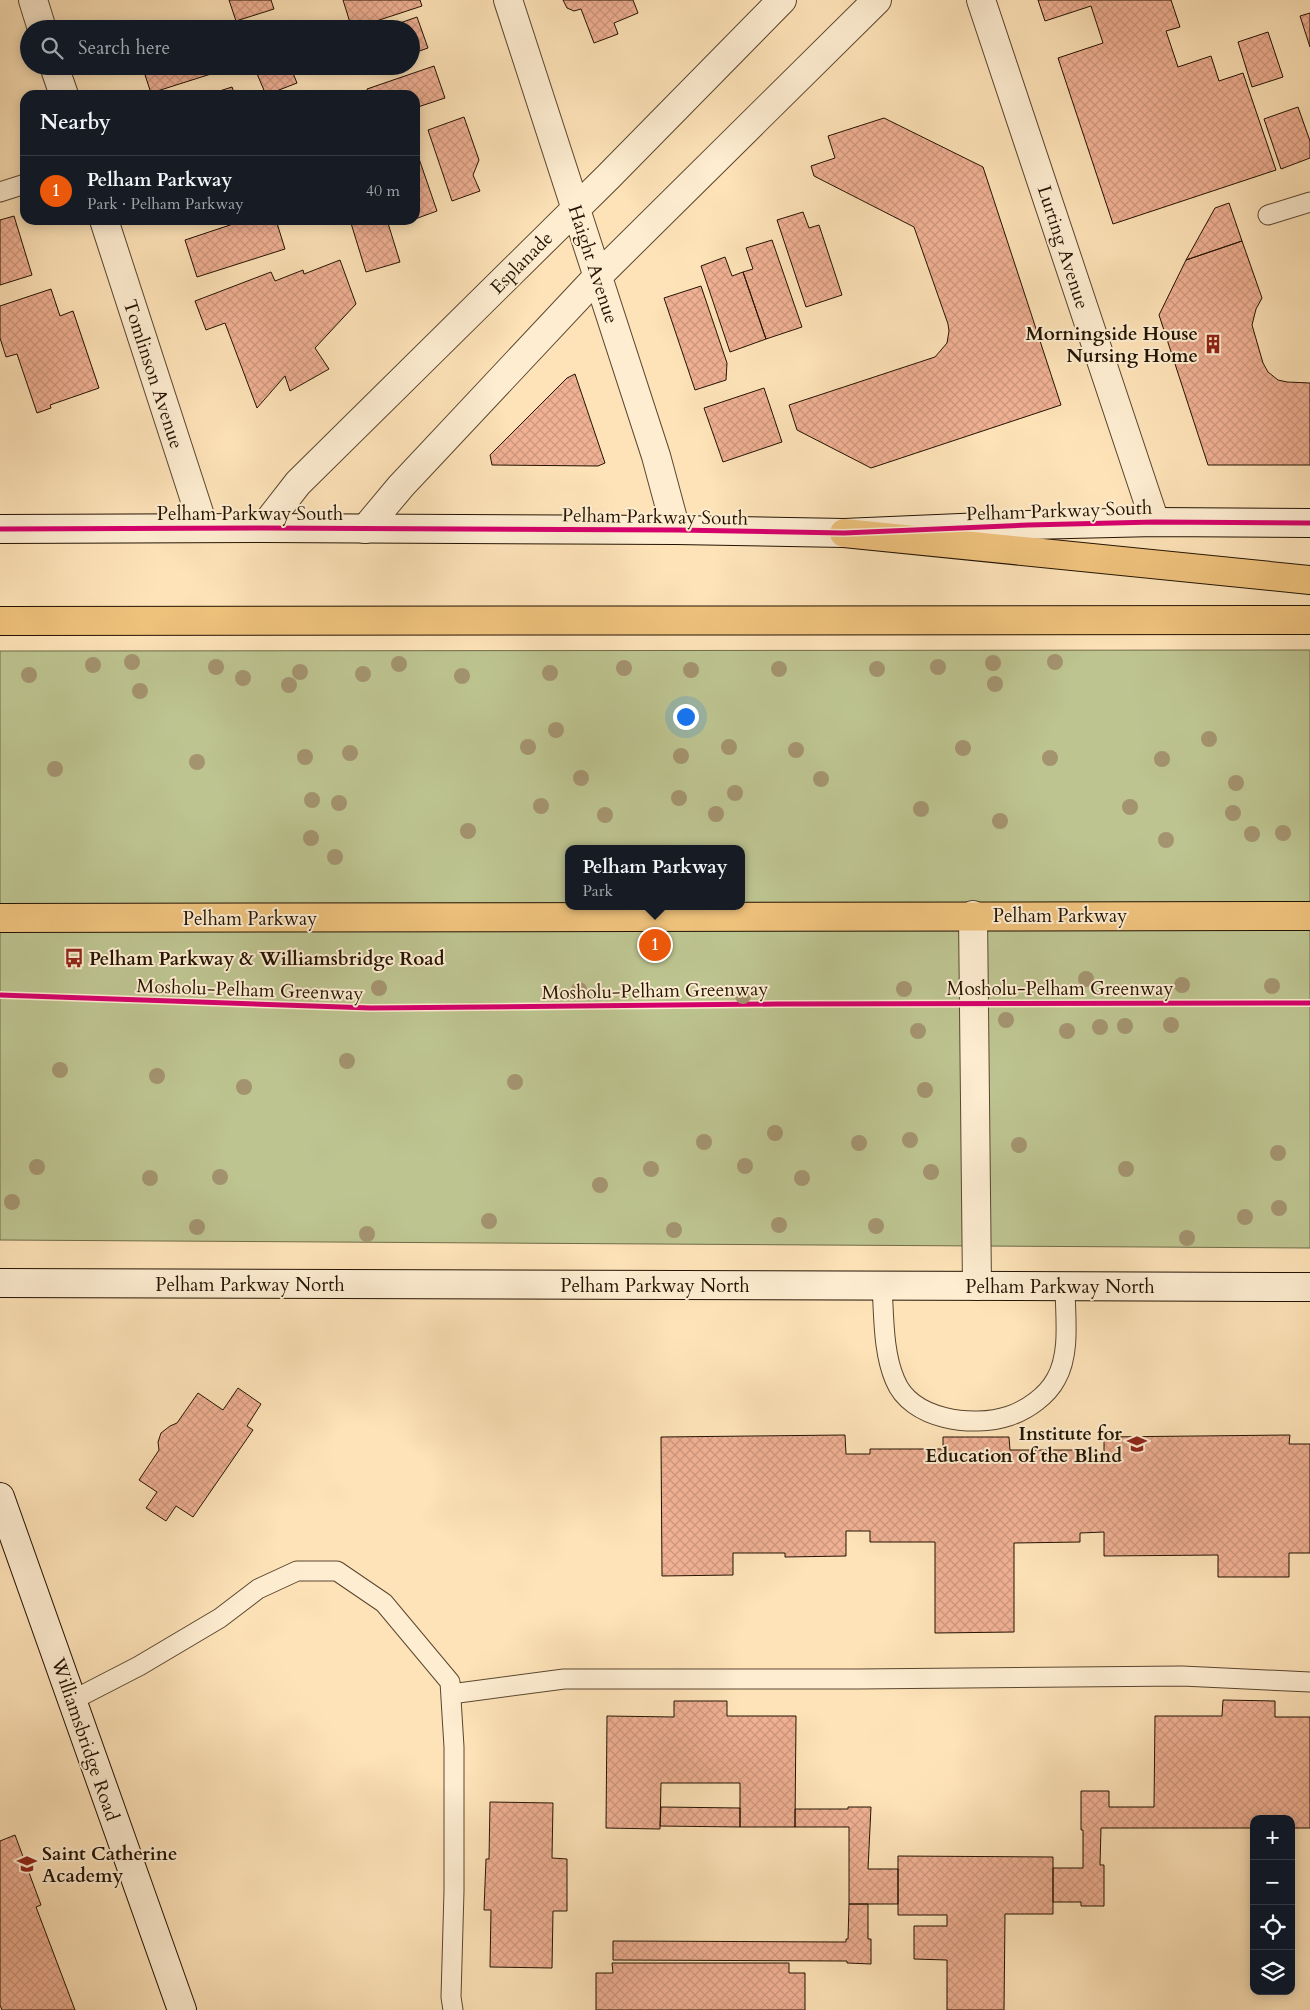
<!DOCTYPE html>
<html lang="en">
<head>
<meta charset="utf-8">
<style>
  :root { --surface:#171b24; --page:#242831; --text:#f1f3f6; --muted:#9ea1a6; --line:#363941; --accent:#ea580c }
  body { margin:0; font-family:Cardo,serif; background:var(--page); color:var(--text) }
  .controls { position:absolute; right:15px; bottom:15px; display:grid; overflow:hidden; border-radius:10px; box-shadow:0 2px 12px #0003 }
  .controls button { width:45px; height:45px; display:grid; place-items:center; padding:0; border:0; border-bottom:1px solid var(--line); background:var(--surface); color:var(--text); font:25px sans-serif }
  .you { position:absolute; left:685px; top:716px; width:18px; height:18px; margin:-12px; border:4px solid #fff; border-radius:50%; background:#1a73e8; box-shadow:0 0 0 8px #1a73e833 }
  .badge { display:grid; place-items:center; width:32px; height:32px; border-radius:50%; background:var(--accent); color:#fff; font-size:16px; font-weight:700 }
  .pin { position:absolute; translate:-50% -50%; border:2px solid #fff; box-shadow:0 1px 5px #0006 }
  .popup { position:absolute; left:565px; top:845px; width:180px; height:65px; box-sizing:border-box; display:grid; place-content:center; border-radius:10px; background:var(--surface); filter:drop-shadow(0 1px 4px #0005); font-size:16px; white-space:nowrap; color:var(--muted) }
  .popup b { font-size:19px; color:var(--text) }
  .popup::after { content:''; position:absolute; left:50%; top:100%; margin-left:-10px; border:10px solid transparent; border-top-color:var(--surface) }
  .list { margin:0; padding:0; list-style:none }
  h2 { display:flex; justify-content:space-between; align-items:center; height:65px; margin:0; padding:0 20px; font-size:21px }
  h2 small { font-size:16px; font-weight:400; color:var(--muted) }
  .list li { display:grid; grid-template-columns:32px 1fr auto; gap:15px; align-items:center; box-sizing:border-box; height:70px; padding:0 20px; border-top:1px solid var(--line) }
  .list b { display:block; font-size:19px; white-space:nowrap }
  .list p { margin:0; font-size:16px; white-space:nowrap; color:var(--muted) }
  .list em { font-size:16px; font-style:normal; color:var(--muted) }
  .icon { flex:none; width:28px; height:28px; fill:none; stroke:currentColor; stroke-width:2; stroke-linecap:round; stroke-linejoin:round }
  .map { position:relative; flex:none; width:1310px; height:2010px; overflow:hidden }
  .search { position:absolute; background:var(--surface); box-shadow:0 2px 12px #0003; left:20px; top:20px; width:400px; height:55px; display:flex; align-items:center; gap:12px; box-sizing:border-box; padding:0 18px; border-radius:28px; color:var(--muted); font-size:19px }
  .panel { position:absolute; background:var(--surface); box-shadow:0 2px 12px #0003; left:20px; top:90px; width:400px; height:135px; border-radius:15px }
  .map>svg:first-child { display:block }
  .park { fill:#bdc490; stroke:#706c49; fill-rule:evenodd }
  .building { fill:url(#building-cross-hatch); stroke:#231302 }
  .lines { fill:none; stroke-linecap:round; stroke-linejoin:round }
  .lane-casing { stroke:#5a4730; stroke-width:21 }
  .street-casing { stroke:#5a4730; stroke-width:30 }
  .secondary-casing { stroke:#231302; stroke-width:30 }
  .primary-casing { stroke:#231302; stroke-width:30 }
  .lane { stroke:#feedd1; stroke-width:19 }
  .street { stroke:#feedd1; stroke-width:28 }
  .secondary { stroke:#feedd1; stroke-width:28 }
  .primary { stroke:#efc27c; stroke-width:28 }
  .cycleway-casing { stroke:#feedd1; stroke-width:8 }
  .cycleway { stroke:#d6006c; stroke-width:5 }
  .tree { fill:#a3936f }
  .labels { text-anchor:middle; stroke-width:4; stroke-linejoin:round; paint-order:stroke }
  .street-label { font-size:19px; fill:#231302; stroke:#feedd1 }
  .poi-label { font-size:19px; font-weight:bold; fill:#231302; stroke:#feedd1; text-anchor:end }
</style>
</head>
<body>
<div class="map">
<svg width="1310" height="2010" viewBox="0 0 1310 2010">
  <defs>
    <pattern id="building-cross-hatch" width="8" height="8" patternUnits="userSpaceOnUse" patternTransform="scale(1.25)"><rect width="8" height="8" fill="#f1b194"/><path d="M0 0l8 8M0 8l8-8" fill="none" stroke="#ce977e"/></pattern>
  </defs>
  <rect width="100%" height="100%" fill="#fee3b8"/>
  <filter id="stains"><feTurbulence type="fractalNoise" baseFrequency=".004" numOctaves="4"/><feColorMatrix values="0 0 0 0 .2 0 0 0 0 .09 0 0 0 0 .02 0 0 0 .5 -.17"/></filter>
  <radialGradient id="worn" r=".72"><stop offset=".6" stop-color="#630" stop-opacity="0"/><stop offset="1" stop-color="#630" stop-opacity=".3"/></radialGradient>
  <path class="park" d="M 1310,650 L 1310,1248 L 0,1240 L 0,651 ZM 569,849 L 741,849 L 741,906 L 569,906 Z"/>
  <path class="building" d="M 229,0 L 271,0 L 274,9 L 236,21 Z
    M 343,0 L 420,0 L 422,6 L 352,29 Z
    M 563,0 L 633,0 L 638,13 L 614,23 L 618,34 L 594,43 L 581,9 L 574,11 L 567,8 Z
    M 1038,0 L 1171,0 L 1180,27 L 1166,31 L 1178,67 L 1211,56 L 1219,81 L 1243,73 L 1276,170 L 1113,224 L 1058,58 L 1103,43 L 1091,6 L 1045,21 Z
    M 1310,13 L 1310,47 L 1300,16 Z
    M 417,17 L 428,48 L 411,54 L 411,29 L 383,29 Z
    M 198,23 L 200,29 L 179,29 Z
    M 1268,32 L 1283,77 L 1252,87 L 1238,42 Z
    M 142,66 L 212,66 L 214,73 L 151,93 Z
    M 262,66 L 290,66 L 297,83 L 266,95 L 255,69 Z
    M 359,66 L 378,66 L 361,72 Z
    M 434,66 L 445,98 L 415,108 L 415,95 L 369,95 L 367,89 Z
    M 232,87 L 235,95 L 207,95 Z
    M 1298,107 L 1310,141 L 1310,158 L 1281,169 L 1264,119 Z
    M 464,117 L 479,160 L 473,175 L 480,191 L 452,201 L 428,130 Z
    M 884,118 L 983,167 L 1061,405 L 871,468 L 797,430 L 789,405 L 935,357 L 947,343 L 949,331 L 948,324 L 914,227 L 814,176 L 811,166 L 835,158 L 828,136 Z
    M 415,147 L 437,211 L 415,219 Z
    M 1229,203 L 1242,241 L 1186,260 L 1215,208 Z
    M 803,212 L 809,228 L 819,225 L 842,295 L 806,307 L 777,220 Z
    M 14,216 L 32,275 L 0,285 L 0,220 Z
    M 245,220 L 276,220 L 285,249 L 197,277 L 185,240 Z
    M 350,220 L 387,220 L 400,262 L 366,272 Z
    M 772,240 L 802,327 L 766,339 L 743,272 L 753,269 L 746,248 Z
    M 1242,241 L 1262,298 L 1256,309 L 1252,325 L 1263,363 L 1268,372 L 1278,380 L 1287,382 L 1310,383 L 1310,465 L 1208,465 L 1159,315 L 1186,260 Z
    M 725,257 L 732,276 L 743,272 L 766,339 L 730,352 L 701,266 Z
    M 340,260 L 356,304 L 315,348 L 329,369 L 290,391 L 285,376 L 257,408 L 225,323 L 206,330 L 195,301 L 271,272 L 275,281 L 303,270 L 304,274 Z
    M 701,286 L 727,363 L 726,380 L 695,390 L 664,298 Z
    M 51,289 L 60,316 L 73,311 L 99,388 L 50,405 L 51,408 L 37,413 L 17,354 L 6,357 L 0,338 L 0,306 Z
    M 575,374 L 605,463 L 598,466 L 492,465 L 490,455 L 567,378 Z
    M 764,388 L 782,442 L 723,462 L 704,408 Z
    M 238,1388 L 261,1404 L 247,1426 L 253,1430 L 193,1517 L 176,1506 L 166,1521 L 146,1508 L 157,1492 L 139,1480 L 159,1450 L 158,1442 L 161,1433 L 170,1426 L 177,1423 L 198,1393 L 223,1410 Z
    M 845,1435 L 846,1454 L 870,1454 L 870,1449 L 943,1449 L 943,1437 L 1009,1437 L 1010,1450 L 1081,1450 L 1081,1454 L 1104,1453 L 1104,1437 L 1290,1435 L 1289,1444 L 1310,1444 L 1310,1553 L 1289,1553 L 1289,1577 L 1218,1577 L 1218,1555 L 1104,1556 L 1104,1532 L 1080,1533 L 1080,1542 L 1014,1543 L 1014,1632 L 935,1633 L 935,1542 L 870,1542 L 870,1531 L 846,1531 L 846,1556 L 785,1557 L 785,1553 L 733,1553 L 733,1575 L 662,1576 L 661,1437 Z
    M 1223,1700 L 1275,1701 L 1275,1717 L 1310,1717 L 1310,1828 L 1291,1828 L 1291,1819 L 1254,1819 L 1254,1828 L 1101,1828 L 1100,1865 L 1104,1865 L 1104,1906 L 1081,1906 L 1081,1902 L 1053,1902 L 1053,1868 L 1083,1868 L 1083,1830 L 1081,1830 L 1081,1791 L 1109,1791 L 1109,1807 L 1154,1807 L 1155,1716 L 1222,1716 Z
    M 674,1701 L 727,1701 L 727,1716 L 796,1716 L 795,1827 L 740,1827 L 740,1783 L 661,1783 L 660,1829 L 606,1828 L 607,1716 L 674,1717 Z
    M 490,1802 L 553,1803 L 552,1858 L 567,1859 L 567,1911 L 553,1911 L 552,1968 L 490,1967 L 491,1910 L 484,1910 L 486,1859 L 489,1859 Z
    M 661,1807 L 740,1808 L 740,1827 L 660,1826 Z
    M 848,1807 L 871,1807 L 868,1869 L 898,1869 L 898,1904 L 849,1904 L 849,1827 L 795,1827 L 795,1809 L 848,1809 Z
    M 15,1835 L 41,1905 L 36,1907 L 75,2010 L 2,2010 L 0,2005 L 0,1841 Z
    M 898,1856 L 1053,1857 L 1053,1914 L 1005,1914 L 1004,2010 L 947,2010 L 947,1960 L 914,1959 L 914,1926 L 947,1926 L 947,1915 L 898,1915 Z
    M 849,1904 L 868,1904 L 868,1939 L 871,1939 L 871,1964 L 847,1963 L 847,1961 L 613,1960 L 613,1941 L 846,1942 L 846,1939 L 848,1939 Z
    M 612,1963 L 789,1963 L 789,1973 L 805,1973 L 805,2010 L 596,2010 L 596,1973 L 613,1973 Z"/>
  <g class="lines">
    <defs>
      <path id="lane" d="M 0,192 L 25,184
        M 1268,215 L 1310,202
        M 882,1286 C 884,1317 883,1352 895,1380 C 911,1420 973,1428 1009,1416 C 1027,1410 1047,1396 1056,1379 C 1071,1353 1065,1315 1065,1285
        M 451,1694 L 564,1679 L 858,1679 L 1182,1676 L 1310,1682
        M 73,1700 L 139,1666 L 220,1618 L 258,1589 L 297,1571 L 337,1571 L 384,1603 L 450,1682 L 454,1747 L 454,1891 L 451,1997 L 453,2010"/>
      <path id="street" d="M 33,0 L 42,29
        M 508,0 L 656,456 L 676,530
        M 981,0 L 1155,522
        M 54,66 L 64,95
        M 104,220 L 204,528
        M 263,528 L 298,483 L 608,177 L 782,0
        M 365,529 L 401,486 L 598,276 L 877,0
        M 973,915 L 977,1286"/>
      <path id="secondary" d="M 0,529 L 263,528 L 676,530 L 844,533 L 1028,525 L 1155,522 L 1310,523
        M 0,1283 L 1310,1287
        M 0,1497 L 182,2010"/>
      <path id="primary" d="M 844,533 L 1310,580
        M 0,621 L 1310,620
        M 0,918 L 1310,916"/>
    </defs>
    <use href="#lane" class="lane-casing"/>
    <use href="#street" class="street-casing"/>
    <use href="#secondary" class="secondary-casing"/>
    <use href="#primary" class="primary-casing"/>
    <use href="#lane" class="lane"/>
    <use href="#street" class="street"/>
    <use href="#secondary" class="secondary"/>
    <use href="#primary" class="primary"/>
    <defs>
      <path id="cycleway" d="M 0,529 L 263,528 L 676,530 L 844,533 L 1028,525 L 1155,522 L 1310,523
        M 0,995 L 371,1008 L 776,1004 L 1310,1003"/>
    </defs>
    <use href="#cycleway" class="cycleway-casing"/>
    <use href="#cycleway" class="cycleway"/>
  </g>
  <g class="tree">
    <circle cx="132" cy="662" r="8"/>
    <circle cx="1055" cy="662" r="8"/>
    <circle cx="993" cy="663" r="8"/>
    <circle cx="399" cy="664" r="8"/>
    <circle cx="93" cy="665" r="8"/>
    <circle cx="216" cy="667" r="8"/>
    <circle cx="938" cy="667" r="8"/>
    <circle cx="624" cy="668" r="8"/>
    <circle cx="779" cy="669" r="8"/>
    <circle cx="877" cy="669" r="8"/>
    <circle cx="691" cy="670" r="8"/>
    <circle cx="300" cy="672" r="8"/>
    <circle cx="550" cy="673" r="8"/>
    <circle cx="363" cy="674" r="8"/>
    <circle cx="29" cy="675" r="8"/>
    <circle cx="462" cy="676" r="8"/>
    <circle cx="243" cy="678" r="8"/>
    <circle cx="995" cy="684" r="8"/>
    <circle cx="289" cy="685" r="8"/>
    <circle cx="140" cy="691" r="8"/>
    <circle cx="556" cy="730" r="8"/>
    <circle cx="1209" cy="739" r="8"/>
    <circle cx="528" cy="747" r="8"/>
    <circle cx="729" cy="747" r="8"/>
    <circle cx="963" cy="748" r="8"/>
    <circle cx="796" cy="750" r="8"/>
    <circle cx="350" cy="753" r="8"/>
    <circle cx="681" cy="756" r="8"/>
    <circle cx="305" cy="757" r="8"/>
    <circle cx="1050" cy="758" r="8"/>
    <circle cx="1162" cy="759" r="8"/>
    <circle cx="197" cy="762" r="8"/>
    <circle cx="55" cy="769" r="8"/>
    <circle cx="581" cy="778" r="8"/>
    <circle cx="821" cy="779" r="8"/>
    <circle cx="1236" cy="783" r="8"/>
    <circle cx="735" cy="793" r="8"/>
    <circle cx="679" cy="798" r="8"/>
    <circle cx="312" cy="800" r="8"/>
    <circle cx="339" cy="803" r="8"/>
    <circle cx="541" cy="806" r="8"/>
    <circle cx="1130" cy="807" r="8"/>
    <circle cx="921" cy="809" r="8"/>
    <circle cx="1233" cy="813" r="8"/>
    <circle cx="716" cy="814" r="8"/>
    <circle cx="605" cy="815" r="8"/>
    <circle cx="1000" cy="821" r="8"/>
    <circle cx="468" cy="831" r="8"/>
    <circle cx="1283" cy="833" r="8"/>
    <circle cx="1252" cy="834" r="8"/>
    <circle cx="311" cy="838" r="8"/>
    <circle cx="1166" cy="840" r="8"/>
    <circle cx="335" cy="857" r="8"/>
    <circle cx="1086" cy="979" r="8"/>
    <circle cx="1182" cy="985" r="8"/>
    <circle cx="1272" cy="986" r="8"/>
    <circle cx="379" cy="988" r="8"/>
    <circle cx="904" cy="989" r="8"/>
    <circle cx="579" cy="990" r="8"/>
    <circle cx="743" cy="996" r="8"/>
    <circle cx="1006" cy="1020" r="8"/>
    <circle cx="1171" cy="1025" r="8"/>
    <circle cx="1125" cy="1026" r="8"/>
    <circle cx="1100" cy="1027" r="8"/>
    <circle cx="918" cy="1031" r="8"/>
    <circle cx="1067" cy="1031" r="8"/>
    <circle cx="347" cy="1061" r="8"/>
    <circle cx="60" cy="1070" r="8"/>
    <circle cx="157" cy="1076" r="8"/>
    <circle cx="515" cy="1082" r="8"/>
    <circle cx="244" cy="1087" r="8"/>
    <circle cx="925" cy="1090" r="8"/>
    <circle cx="775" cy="1133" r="8"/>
    <circle cx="910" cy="1140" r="8"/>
    <circle cx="704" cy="1142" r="8"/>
    <circle cx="859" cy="1143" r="8"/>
    <circle cx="1019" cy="1145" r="8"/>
    <circle cx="1278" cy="1153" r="8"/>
    <circle cx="745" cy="1166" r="8"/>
    <circle cx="37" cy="1167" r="8"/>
    <circle cx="651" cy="1169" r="8"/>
    <circle cx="1126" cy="1169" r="8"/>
    <circle cx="931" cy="1172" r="8"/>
    <circle cx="220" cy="1177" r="8"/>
    <circle cx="150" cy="1178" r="8"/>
    <circle cx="802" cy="1178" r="8"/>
    <circle cx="600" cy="1185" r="8"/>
    <circle cx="12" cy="1202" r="8"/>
    <circle cx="1279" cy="1208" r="8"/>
    <circle cx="1245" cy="1217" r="8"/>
    <circle cx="489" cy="1221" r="8"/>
    <circle cx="779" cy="1225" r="8"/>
    <circle cx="876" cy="1226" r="8"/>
    <circle cx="197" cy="1227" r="8"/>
    <circle cx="674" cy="1230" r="8"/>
    <circle cx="367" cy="1234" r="8"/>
    <circle cx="1187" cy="1238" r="8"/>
  </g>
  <defs>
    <symbol id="building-bare" viewBox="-9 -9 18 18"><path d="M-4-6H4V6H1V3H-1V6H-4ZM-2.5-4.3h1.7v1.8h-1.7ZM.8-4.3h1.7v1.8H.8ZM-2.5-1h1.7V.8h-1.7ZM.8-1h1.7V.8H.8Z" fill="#8f2418" stroke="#feedd1" stroke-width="2.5" paint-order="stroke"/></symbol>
    <symbol id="bus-bare" viewBox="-9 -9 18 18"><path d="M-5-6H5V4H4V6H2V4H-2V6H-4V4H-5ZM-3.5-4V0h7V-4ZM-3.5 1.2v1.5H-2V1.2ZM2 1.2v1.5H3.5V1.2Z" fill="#8f2418" stroke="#feedd1" stroke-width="2.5" paint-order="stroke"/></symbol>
    <symbol id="school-bare" viewBox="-9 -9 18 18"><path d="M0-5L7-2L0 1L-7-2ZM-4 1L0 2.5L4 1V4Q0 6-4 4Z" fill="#8f2418" stroke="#feedd1" stroke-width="2.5" paint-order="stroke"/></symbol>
  </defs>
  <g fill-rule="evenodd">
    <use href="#building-bare" x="1199" y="330" width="28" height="28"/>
    <use href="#bus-bare" x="60" y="944" width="28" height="28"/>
    <use href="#school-bare" x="1123" y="1430" width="28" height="28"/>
    <use href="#school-bare" x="13" y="1850" width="28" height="28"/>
  </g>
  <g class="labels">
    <g class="street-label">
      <text transform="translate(1064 247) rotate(72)" y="7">Lurting Avenue</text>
      <text transform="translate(521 262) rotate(-45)" y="7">Esplanade</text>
      <text transform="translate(594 264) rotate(72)" y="7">Haight Avenue</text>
      <text transform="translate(154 374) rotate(72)" y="7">Tomlinson Avenue</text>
      <text transform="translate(1059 510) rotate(-2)" y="7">Pelham Parkway South</text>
      <text x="250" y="520">Pelham Parkway South</text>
      <text transform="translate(655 516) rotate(1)" y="7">Pelham Parkway South</text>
      <text x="1060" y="922">Pelham Parkway</text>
      <text x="250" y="925">Pelham Parkway</text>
      <text x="1060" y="995">Mosholu-Pelham Greenway</text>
      <text transform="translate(250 989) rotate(2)" y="7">Mosholu-Pelham Greenway</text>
      <text transform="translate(655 990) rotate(-1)" y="7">Mosholu-Pelham Greenway</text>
      <text x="250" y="1291">Pelham Parkway North</text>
      <text x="655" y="1292">Pelham Parkway North</text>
      <text x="1060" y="1293">Pelham Parkway North</text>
      <text transform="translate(86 1739) rotate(71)" y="7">Williamsbridge Road</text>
    </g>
    <g class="poi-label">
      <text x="1198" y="340">Morningside House<tspan x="1198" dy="22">Nursing Home</tspan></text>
      <text x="89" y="965" text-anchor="start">Pelham Parkway &amp; Williamsbridge Road</text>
      <text x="1122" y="1440">Institute for<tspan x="1122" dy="22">Education of the Blind</tspan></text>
      <text x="42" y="1860" text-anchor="start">Saint Catherine<tspan x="42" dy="22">Academy</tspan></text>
    </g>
  </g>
  <rect width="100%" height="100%" filter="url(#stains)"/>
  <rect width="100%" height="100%" fill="url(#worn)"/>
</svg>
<div class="controls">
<button>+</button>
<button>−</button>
<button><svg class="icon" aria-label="locate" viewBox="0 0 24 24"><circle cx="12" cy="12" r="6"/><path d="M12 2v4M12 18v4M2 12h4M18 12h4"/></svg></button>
<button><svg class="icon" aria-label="layers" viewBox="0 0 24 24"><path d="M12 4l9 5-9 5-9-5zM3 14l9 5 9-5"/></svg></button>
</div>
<div class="you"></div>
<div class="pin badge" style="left:655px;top:945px">1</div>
<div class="popup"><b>Pelham Parkway</b>Park</div>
<div class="search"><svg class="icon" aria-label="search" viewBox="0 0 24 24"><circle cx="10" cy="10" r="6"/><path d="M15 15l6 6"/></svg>Search here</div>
<section class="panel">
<h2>Nearby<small></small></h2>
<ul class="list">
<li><span class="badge">1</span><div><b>Pelham Parkway</b><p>Park · Pelham Parkway</p></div><em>40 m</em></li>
</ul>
</section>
</div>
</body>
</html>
